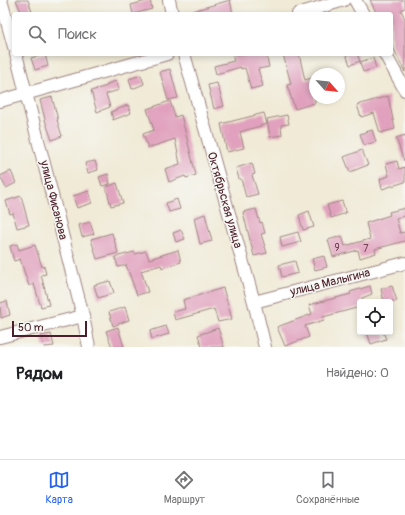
<!DOCTYPE html>
<html lang="ru">
<head>
<meta charset="utf-8">
<style>
  :root { --surface:#fff; --page:#f2f2f2; --text:#202124; --muted:#757577; --line:#e0e0e0; --accent:#2563eb }
  body { margin:0; font-family:Pangolin,sans-serif; background:var(--page); color:var(--text) }
  .controls { position:absolute; right:12px; bottom:12px; display:grid; overflow:hidden; border-radius:4px; box-shadow:0 2px 6px #0003 }
  .controls button { width:36px; height:36px; display:grid; place-items:center; padding:0; border:0; border-bottom:1px solid var(--line); background:var(--surface); color:var(--text); font:20px sans-serif }
  .compass { position:absolute; left:309px; top:68px; width:36px; height:36px; border-radius:50%; background:var(--surface); box-shadow:0 2px 6px #0003; rotate:117deg }
  .scale { position:absolute; left:12px; bottom:10px; width:75px; box-sizing:border-box; padding-left:4px; border:2px solid #4a1f2b; border-top:0; font-size:11px; line-height:14px; white-space:nowrap; color:#4a1f2b; -webkit-text-stroke:3px #f6f6f2; paint-order:stroke }
  .list { margin:0; padding:0; list-style:none }
  h2 { display:flex; justify-content:space-between; align-items:center; height:52px; margin:0; padding:0 16px; font-size:17px }
  h2 small { font-size:13px; font-weight:400; color:var(--muted) }
  .icon { flex:none; width:22px; height:22px; fill:none; stroke:currentColor; stroke-width:2; stroke-linecap:round; stroke-linejoin:round }
  .map { position:relative; flex:none; width:405px; height:347px; overflow:hidden }
  .search { position:absolute; background:var(--surface); box-shadow:0 2px 6px #0003; left:12px; right:12px; top:12px; height:44px; display:flex; align-items:center; gap:10px; box-sizing:border-box; padding:0 14px; border-radius:4px; color:var(--muted); font-size:15px }
  .sheet { height:112px; background:var(--surface) }
  nav { display:flex; justify-content:space-around; align-items:center; box-sizing:border-box; height:56px; border-top:1px solid var(--line); background:var(--surface); font-size:11px; color:var(--muted) }
  nav a { display:grid; justify-items:center; gap:2px }
  nav .on { color:var(--accent) }
  .map>svg:first-child { display:block }
  .building { fill:#e1a1be }
  .lines { fill:none; stroke-linecap:round; stroke-linejoin:round }
  .street-casing { stroke:#9d8480; stroke-width:14 }
  .street { stroke:#fff; stroke-width:12 }
  .labels { text-anchor:middle; stroke-width:3; stroke-linejoin:round; paint-order:stroke }
  .number-label { font-size:10px; fill:#704050 }
  .street-label { font-size:12px; fill:#4a1f2b; stroke:#f6f6f2 }
</style>
</head>
<body>
<div class="map">
<svg width="405" height="347" viewBox="0 0 405 347">
  <rect width="100%" height="100%" fill="#f6f6f2"/>
  <filter id="ink" filterUnits="userSpaceOnUse"><feTurbulence type="fractalNoise" baseFrequency=".025" numOctaves="2"/><feDisplacementMap in="SourceGraphic" scale="8" xChannelSelector="R" yChannelSelector="G"/><feConvolveMatrix kernelMatrix="1 2 1 2 8 2 1 2 1" color-interpolation-filters="sRGB"/></filter>
  <filter id="wash" filterUnits="userSpaceOnUse"><feTurbulence type="fractalNoise" baseFrequency=".012" numOctaves="4" result="noise"/><feDisplacementMap in="SourceGraphic" scale="16" xChannelSelector="R" yChannelSelector="G"/><feGaussianBlur stdDeviation="0.9" result="paint"/><feColorMatrix in="noise" values="0 0 0 0 0 0 0 0 0 0 0 0 0 0 0 0 0 1.4 0 .05"/><feComposite in="paint" operator="in"/></filter>
  <g filter="url(#wash)">
    <rect width="100%" height="100%" fill="#f0ead6"/>
    <g id="blocks">
      <path class="building" d="M 16,0 L 28,0 L 32,12 L 28,14 L 22,14 Z
        M 150,0 L 152,9 L 133,14 L 131,5 Z
        M 230,0 L 233,14 L 190,14 L 189,12 Z
        M 370,0 L 405,0 L 405,8 L 401,10 L 405,19 L 405,72 L 391,43 L 391,14 L 377,14 Z
        M 45,54 L 48,66 L 35,70 L 31,58 Z
        M 232,54 L 266,54 L 269,67 L 258,69 L 263,86 L 251,89 L 245,68 L 241,69 L 241,67 L 216,74 L 214,66 L 234,61 Z
        M 283,54 L 299,54 L 305,80 L 315,77 L 315,103 L 295,109 L 287,85 L 291,84 Z
        M 346,54 L 357,54 L 360,61 L 350,65 Z
        M 373,58 L 376,68 L 363,72 L 360,62 Z
        M 170,69 L 178,98 L 168,100 L 160,72 Z
        M 141,75 L 144,84 L 132,89 L 129,79 Z
        M 116,81 L 119,90 L 106,94 L 110,107 L 97,112 L 91,91 L 107,86 L 107,84 Z
        M 217,83 L 224,106 L 214,109 L 208,85 Z
        M 388,96 L 395,129 L 380,133 L 374,113 L 361,117 L 357,105 Z
        M 52,97 L 58,120 L 57,120 L 62,136 L 52,140 L 46,123 L 40,100 Z
        M 170,101 L 175,117 L 181,115 L 196,175 L 186,178 L 185,176 L 169,182 L 165,169 L 180,164 L 175,139 L 148,148 L 143,134 L 154,130 L 147,109 Z
        M 128,105 L 131,113 L 113,120 L 111,112 Z
        M 264,113 L 267,124 L 240,132 L 244,148 L 227,152 L 221,124 Z
        M 287,115 L 289,124 L 281,125 L 282,135 L 270,137 L 267,119 Z
        M 372,130 L 376,142 L 364,145 L 360,134 Z
        M 405,135 L 405,161 L 404,161 L 396,138 Z
        M 362,150 L 368,165 L 350,172 L 344,157 Z
        M 95,161 L 98,170 L 88,173 L 85,163 Z
        M 397,161 L 399,169 L 405,167 L 405,182 L 382,189 L 380,179 L 389,176 L 386,164 Z
        M 252,163 L 255,174 L 252,175 L 258,194 L 246,197 L 241,179 L 239,179 L 236,168 Z
        M 11,171 L 16,183 L 6,188 L 0,176 Z
        M 108,174 L 110,184 L 102,186 L 99,177 Z
        M 117,183 L 123,203 L 111,206 L 106,187 Z
        M 89,191 L 92,203 L 77,208 L 73,196 Z
        M 21,196 L 29,225 L 17,228 L 13,213 L 10,214 L 6,201 Z
        M 177,199 L 180,209 L 169,212 L 166,203 Z
        M 342,201 L 346,213 L 331,218 L 327,205 Z
        M 405,208 L 405,216 L 396,218 L 400,233 L 405,232 L 405,241 L 375,249 L 376,253 L 360,258 L 358,250 L 333,257 L 328,240 L 342,236 L 345,246 L 370,239 L 366,223 L 390,215 L 389,212 Z
        M 256,209 L 260,223 L 262,222 L 265,233 L 261,234 L 267,253 L 254,256 L 243,212 Z
        M 309,211 L 314,227 L 303,230 L 299,215 Z
        M 205,214 L 212,241 L 200,244 L 194,218 Z
        M 90,222 L 94,234 L 82,237 L 79,225 Z
        M 181,230 L 185,239 L 176,242 L 173,233 Z
        M 298,232 L 301,242 L 282,247 L 280,237 Z
        M 112,233 L 118,253 L 97,259 L 91,239 Z
        M 17,244 L 19,250 L 35,245 L 42,267 L 44,266 L 46,274 L 41,275 L 49,305 L 41,307 L 34,284 L 29,286 L 20,259 L 14,261 L 10,246 Z
        M 178,250 L 181,262 L 162,268 L 161,265 L 141,271 L 148,292 L 137,295 L 126,265 L 118,267 L 115,257 L 134,252 L 135,254 L 146,251 L 149,259 Z
        M 324,256 L 327,267 L 315,270 L 312,259 Z
        M 295,261 L 298,273 L 282,277 L 279,265 Z
        M 110,281 L 114,293 L 98,298 L 94,285 Z
        M 370,286 L 372,294 L 362,298 L 363,302 L 360,302 L 360,307 L 323,317 L 324,320 L 305,326 L 309,337 L 285,346 L 277,327 L 312,314 L 309,305 L 351,294 L 350,292 Z
        M 392,286 L 397,301 L 384,302 L 381,289 Z
        M 223,288 L 232,319 L 218,322 L 214,309 L 175,320 L 173,312 L 185,309 L 183,300 Z
        M 7,301 L 10,315 L 1,318 L 0,303 Z
        M 125,307 L 129,320 L 113,326 L 109,312 Z
        M 166,326 L 169,334 L 152,339 L 150,331 Z
        M 118,327 L 124,347 L 112,347 L 106,331 Z
        M 218,328 L 224,347 L 202,347 L 198,335 Z
        M 367,332 L 383,332 L 386,339 L 371,344 Z
        M 51,334 L 54,346 L 44,347 L 41,336 Z"/>
    </g>
  </g>
  <g filter="url(#ink)">
    <use href="#blocks" fill-opacity="0" stroke="#9d8480" stroke-width="1"/>
    <g class="lines">
      <defs>
        <path id="street" d="M 1,0 L 14,47
          M 169,0 L 172,14
          M 355,0 L 363,14
          M 298,14 L 344,0
          M 16,54 L 83,316 L 89,347
          M 184,54 L 254,302 L 265,347
          M 385,54 L 405,90
          M 0,101 L 167,54
          M 254,302 L 405,263
          M 0,337 L 83,316"/>
      </defs>
      <use href="#street" class="street-casing"/>
      <use href="#street" class="street"/>
    </g>
  </g>
  <g class="labels">
    <g class="number-label">
      <text x="337" y="251">9</text>
      <text x="366" y="252">7</text>
    </g>
    <g class="street-label">
      <text transform="translate(54 200) rotate(76)" y="4">улица Фисанова</text>
      <text transform="translate(225 200) rotate(74)" y="4">Октябрьская улица</text>
      <text transform="translate(330 282) rotate(-14)" y="4">улица Малыгина</text>
    </g>
  </g>
</svg>
<div class="controls">
<button><svg class="icon" aria-label="locate" viewBox="0 0 24 24"><circle cx="12" cy="12" r="6"/><path d="M12 2v4M12 18v4M2 12h4M18 12h4"/></svg></button>
</div>
<svg class="compass" viewBox="-18 -18 36 36"><path d="M0-13l5 13h-10z" fill="#e53935"/><path d="M0 13l5-13h-10z" fill="#757577"/></svg>
<div class="scale">50 m</div>
<div class="search"><svg class="icon" aria-label="search" viewBox="0 0 24 24"><circle cx="10" cy="10" r="6"/><path d="M15 15l6 6"/></svg>Поиск</div>
</div>
<section class="sheet">
<h2>Рядом<small>Найдено: 0</small></h2>
<ul class="list">
</ul>
</section>
<nav>
<a class="on"><svg class="icon" aria-label="map" viewBox="0 0 24 24"><path d="M3 6l6-2 6 2 6-2v14l-6 2-6-2-6 2zM9 4v14M15 6v14"/></svg>Карта</a>
<a><svg class="icon" aria-label="directions" viewBox="0 0 24 24"><path d="M12 3l9 9-9 9-9-9zM9 14v-3h6M13 9l2 2-2 2"/></svg>Маршрут</a>
<a><svg class="icon" aria-label="saved" viewBox="0 0 24 24"><path d="M7 4h10v16l-5-4-5 4z"/></svg>Сохранённые</a>
</nav>
</body>
</html>
